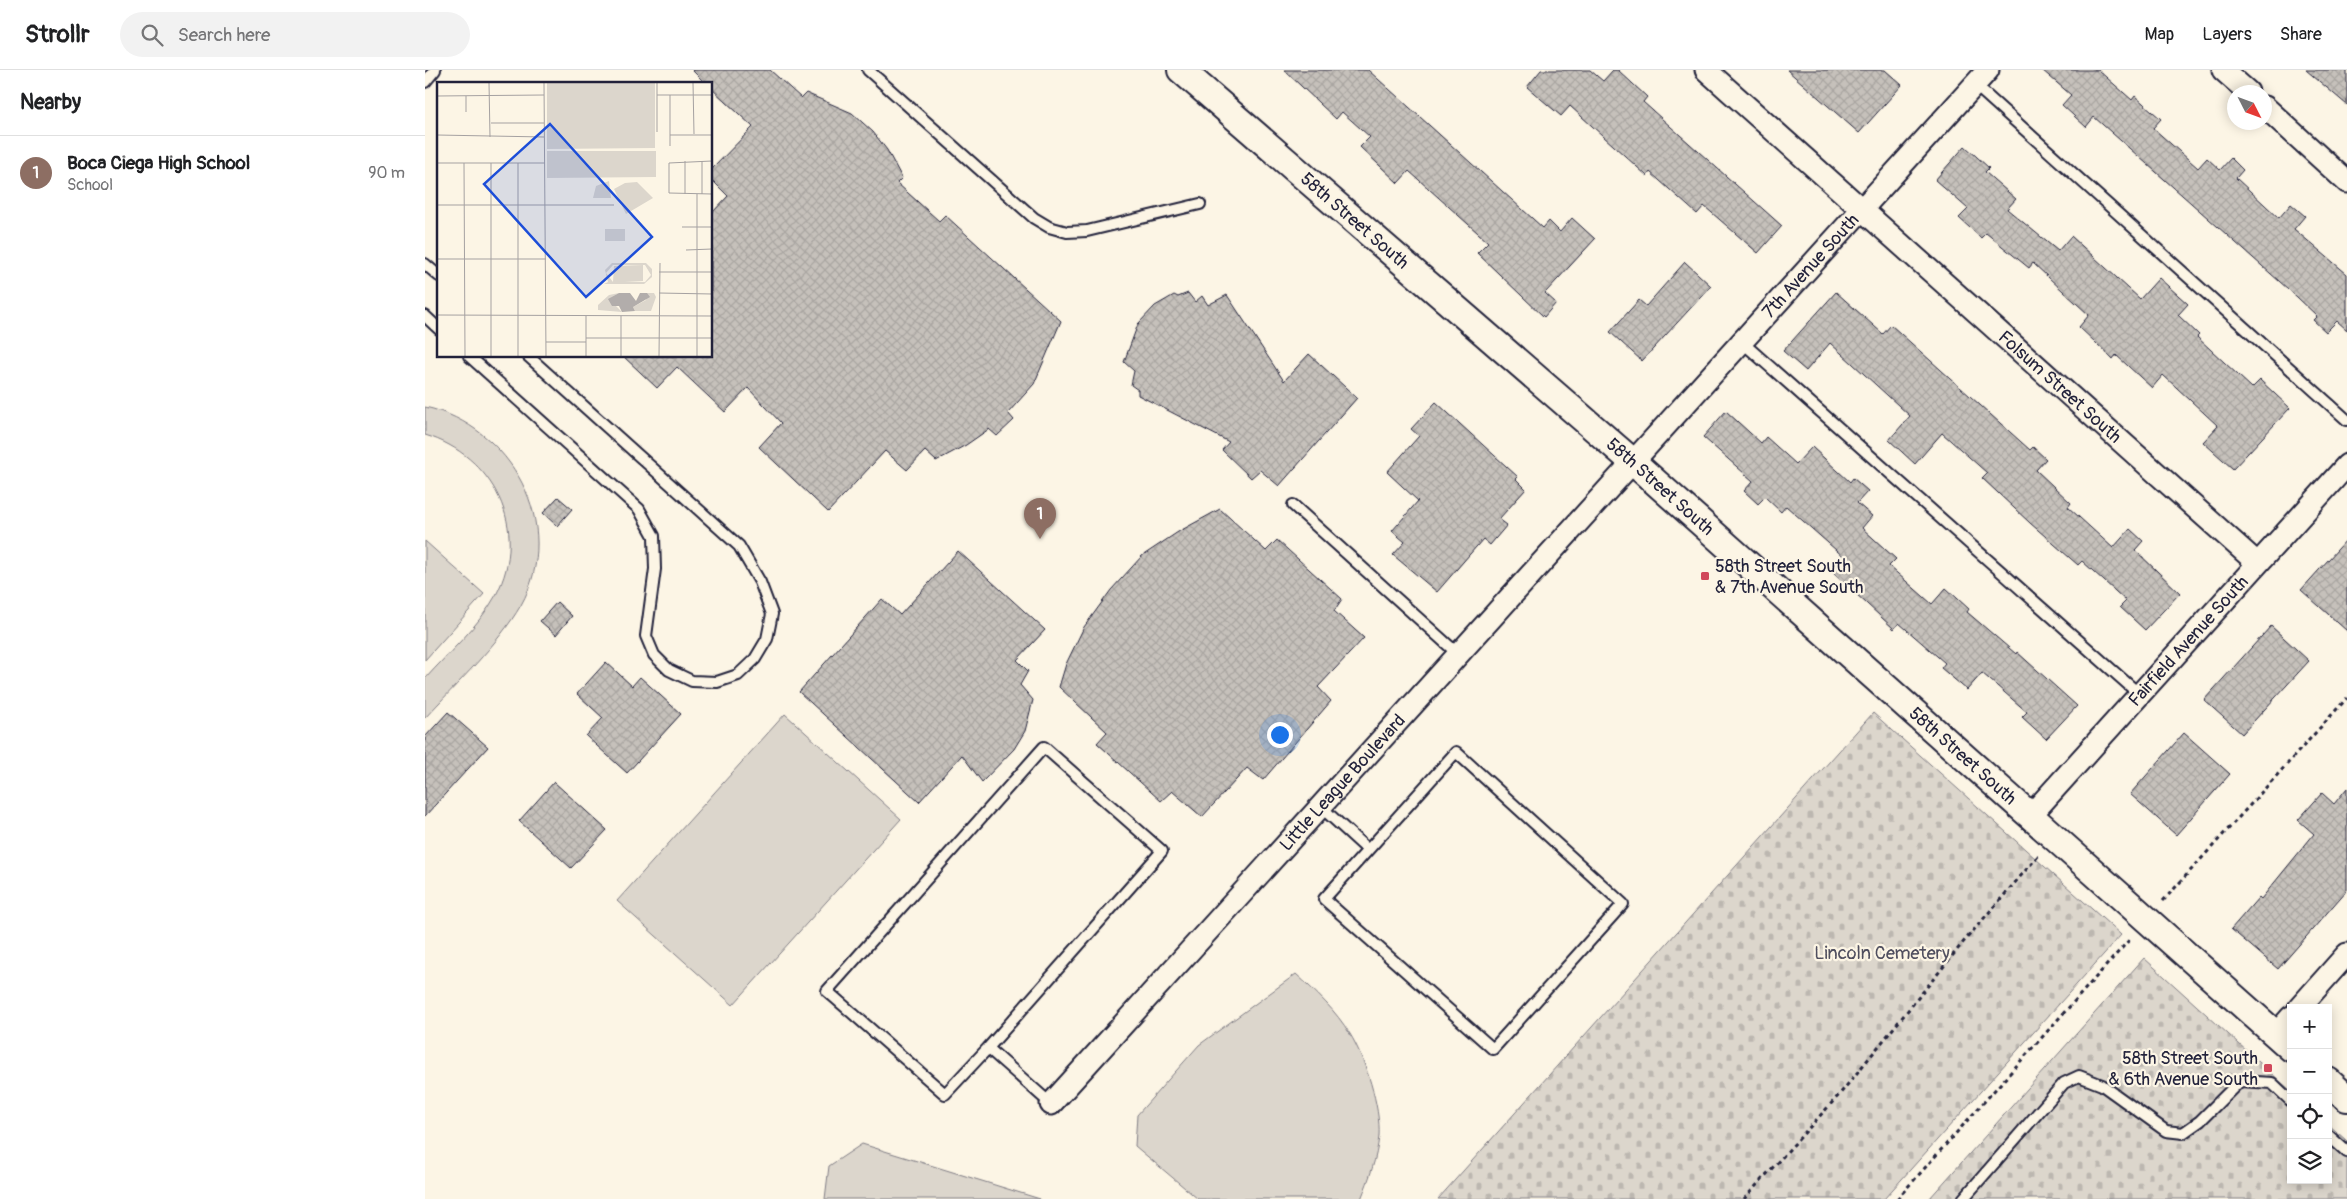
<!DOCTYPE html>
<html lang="en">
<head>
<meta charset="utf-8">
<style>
  :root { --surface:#fff; --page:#f2f2f2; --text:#202124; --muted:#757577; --line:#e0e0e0; --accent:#b45309 }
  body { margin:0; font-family:Pangolin,sans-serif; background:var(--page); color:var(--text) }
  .controls { position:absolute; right:15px; bottom:15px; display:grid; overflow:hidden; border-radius:0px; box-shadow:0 2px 12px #0003 }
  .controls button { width:45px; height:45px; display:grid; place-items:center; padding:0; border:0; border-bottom:1px solid var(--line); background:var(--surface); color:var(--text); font:25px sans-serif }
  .compass { position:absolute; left:1802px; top:15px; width:45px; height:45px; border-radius:50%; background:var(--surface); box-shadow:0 2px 12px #0003; rotate:132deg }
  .you { position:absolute; left:854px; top:664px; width:18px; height:18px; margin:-12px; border:4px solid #fff; border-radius:50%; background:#1a73e8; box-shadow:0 0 0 8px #1a73e833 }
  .badge { display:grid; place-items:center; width:32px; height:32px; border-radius:50%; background:var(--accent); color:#fff; font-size:16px; font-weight:700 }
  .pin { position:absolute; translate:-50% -41px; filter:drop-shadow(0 1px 2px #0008) }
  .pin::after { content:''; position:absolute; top:26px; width:18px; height:15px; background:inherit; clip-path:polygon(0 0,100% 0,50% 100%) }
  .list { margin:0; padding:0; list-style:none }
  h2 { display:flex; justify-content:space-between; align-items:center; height:65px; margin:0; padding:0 20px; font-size:21px }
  h2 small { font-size:16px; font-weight:400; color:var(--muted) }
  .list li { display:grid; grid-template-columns:32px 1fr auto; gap:15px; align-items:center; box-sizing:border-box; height:75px; padding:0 20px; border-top:1px solid var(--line) }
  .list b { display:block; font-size:19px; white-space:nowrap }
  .list p { margin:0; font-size:16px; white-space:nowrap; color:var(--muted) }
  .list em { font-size:16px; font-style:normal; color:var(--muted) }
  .icon { flex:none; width:28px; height:28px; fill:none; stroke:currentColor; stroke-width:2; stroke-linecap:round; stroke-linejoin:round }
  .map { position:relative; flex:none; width:1922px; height:1129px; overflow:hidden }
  header { display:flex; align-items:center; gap:30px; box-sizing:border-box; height:70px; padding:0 25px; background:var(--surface); border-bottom:1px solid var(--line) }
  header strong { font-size:24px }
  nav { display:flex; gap:28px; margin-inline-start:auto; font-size:18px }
  .search { width:350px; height:45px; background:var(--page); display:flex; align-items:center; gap:12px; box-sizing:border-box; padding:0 18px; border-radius:28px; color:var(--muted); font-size:19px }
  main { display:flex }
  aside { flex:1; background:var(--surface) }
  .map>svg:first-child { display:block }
  .green { fill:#dcd6cc; stroke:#7f7c84 }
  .cemetery { fill:url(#cemetery-stones); stroke:#7f7c84 }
  .building { fill:url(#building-cross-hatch); stroke:#22223b }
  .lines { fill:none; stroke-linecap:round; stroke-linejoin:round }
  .service-casing { stroke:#22223b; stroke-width:14 }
  .minor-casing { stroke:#22223b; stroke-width:25 }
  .tertiary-casing { stroke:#22223b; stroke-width:30 }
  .path { stroke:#22223b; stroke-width:3; stroke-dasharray:4 4; stroke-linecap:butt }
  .service { stroke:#fcf5e5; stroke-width:10 }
  .minor { stroke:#fcf5e5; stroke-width:21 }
  .tertiary { stroke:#fcf5e5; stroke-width:26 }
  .poi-dot { fill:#d1495b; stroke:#fcf5e5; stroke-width:2 }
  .labels { text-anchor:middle; stroke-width:4.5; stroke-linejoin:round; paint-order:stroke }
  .street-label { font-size:18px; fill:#22223b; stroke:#fcf5e5 }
  .poi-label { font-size:18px; fill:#22223b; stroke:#fcf5e5; text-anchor:start }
  .park-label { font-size:18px; fill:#504f5f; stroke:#fcf5e5 }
  .inset-road { fill:none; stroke:#a5a1a1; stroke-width:1 }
  .view { fill:#1d4ed8; fill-opacity:0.15; stroke:#1d4ed8; stroke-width:2.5 }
  .inset-edge { fill:none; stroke:#22223b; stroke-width:2.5 }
</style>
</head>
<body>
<header>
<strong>Strollr</strong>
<div class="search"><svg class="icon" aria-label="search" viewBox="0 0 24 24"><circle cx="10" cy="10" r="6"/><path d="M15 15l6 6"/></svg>Search here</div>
<nav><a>Map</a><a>Layers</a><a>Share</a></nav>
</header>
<main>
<aside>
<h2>Nearby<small></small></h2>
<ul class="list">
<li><span class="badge" style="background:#8d6e63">1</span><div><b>Boca Ciega High School</b><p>School</p></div><em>90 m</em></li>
</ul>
</aside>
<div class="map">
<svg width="1922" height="1129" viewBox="0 0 1922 1129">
  <defs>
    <pattern id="cemetery-stones" width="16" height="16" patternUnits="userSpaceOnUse" patternTransform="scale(1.25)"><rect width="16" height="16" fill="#dcd6cc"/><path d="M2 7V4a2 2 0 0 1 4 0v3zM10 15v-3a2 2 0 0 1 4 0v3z" fill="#bcb7b0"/></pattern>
    <pattern id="building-cross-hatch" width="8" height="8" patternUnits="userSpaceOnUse" patternTransform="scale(1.25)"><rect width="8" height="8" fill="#c6c1bb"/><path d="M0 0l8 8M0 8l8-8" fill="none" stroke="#aaa6a2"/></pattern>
  </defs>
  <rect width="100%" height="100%" fill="#fcf5e5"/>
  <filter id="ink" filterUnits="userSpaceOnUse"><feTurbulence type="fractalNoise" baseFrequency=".02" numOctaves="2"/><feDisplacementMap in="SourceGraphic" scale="10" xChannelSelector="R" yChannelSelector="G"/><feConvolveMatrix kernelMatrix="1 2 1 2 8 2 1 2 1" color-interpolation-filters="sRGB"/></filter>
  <g filter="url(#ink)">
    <path class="green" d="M 0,337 C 86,356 141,455 96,535 C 73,575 31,614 0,648 L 0,609 C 24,582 54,556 71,525 C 106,459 68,385 0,365 Z
      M 0,471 L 59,524 L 0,590 Z
      M 360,644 L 476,749 L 308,935 L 192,831 Z
      M 871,904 C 891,922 911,941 925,964 C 940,988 956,1038 954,1066 C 952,1088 944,1109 936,1129 L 773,1129 L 710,1076 L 712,1045 L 774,975 Z
      M 437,1074 L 615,1129 L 400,1129 L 404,1096 Z"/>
    <path class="cemetery" d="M 1448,643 L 1696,865 L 1459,1129 L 1013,1129 Z
      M 1719,888 L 1866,1021 L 1866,1110 L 1903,1110 L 1903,1054 L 1922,1071 L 1922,1129 L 1504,1129 Z"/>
    <path class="building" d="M 267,0 L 345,0 L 376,28 L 381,23 L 427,43 L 448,62 L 462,80 L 477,108 L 472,113 L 514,151 L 520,145 L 636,251 L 609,314 L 583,343 L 589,350 L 572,366 L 564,359 L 541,375 L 511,391 L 500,381 L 482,400 L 460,381 L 403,442 L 334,377 L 356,353 L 323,318 L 300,342 L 252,297 L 232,318 L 198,286 L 286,286 L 286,144 L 303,126 L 286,109 L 286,100 L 328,57 L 286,18 L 286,14 L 281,14 Z
      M 859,0 L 943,0 L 1118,158 L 1124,151 L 1135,162 L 1147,148 L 1170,169 L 1120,223 L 1131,233 L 1119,247 L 1052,183 L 1063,172 L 984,101 L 973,113 L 935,77 L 945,67 L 917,42 L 911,49 Z
      M 1116,0 L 1165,0 L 1178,11 L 1188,0 L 1193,0 L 1222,27 L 1218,32 L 1357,156 L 1333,183 L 1279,136 L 1272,144 L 1225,102 L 1222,106 L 1145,36 L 1136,46 L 1102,17 Z
      M 1362,0 L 1460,0 L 1477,15 L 1434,63 Z
      M 1617,0 L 1673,0 L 1707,30 L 1710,26 L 1736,49 L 1728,58 L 1773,98 L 1782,88 L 1795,100 L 1806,88 L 1818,100 L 1811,108 L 1854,148 L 1866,134 L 1880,146 L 1869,159 L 1922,204 L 1922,260 L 1912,251 L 1901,262 L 1888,250 L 1892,246 L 1872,227 L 1669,47 L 1661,57 L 1637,35 L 1646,25 Z
      M 1881,0 L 1922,0 L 1922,35 Z
      M 1540,76 L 1564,98 L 1560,102 L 1591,129 L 1582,139 L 1633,181 L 1646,166 L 1715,229 L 1734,208 L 1763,234 L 1753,245 L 1774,265 L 1772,267 L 1827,318 L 1835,310 L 1865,338 L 1808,399 L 1778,372 L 1793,356 L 1738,305 L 1727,318 L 1691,285 L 1688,289 L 1654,257 L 1664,245 L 1638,221 L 1608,193 L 1604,198 L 1561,163 L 1556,168 L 1534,148 L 1543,139 L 1510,110 Z
      M 1260,192 L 1286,216 L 1217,291 L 1185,262 L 1214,230 L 1221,236 Z
      M 1411,222 L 1458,264 L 1466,255 L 1605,380 L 1608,377 L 1621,389 L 1611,400 L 1646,433 L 1643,437 L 1688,478 L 1705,459 L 1718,471 L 1710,480 L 1755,523 L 1720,560 L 1695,537 L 1701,531 L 1657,491 L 1653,495 L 1605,453 L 1557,408 L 1562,403 L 1517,363 L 1490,394 L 1464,370 L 1485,346 L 1405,273 L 1381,301 L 1358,281 Z
      M 763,223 L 770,232 L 777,226 L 783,235 L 802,225 L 859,311 L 884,284 L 932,328 L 854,416 L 835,400 L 826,408 L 797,380 L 804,372 L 713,325 L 713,320 L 706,315 L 709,301 L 699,292 L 713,254 L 730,236 L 749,225 L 753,227 Z
      M 1011,332 L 1093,407 L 1091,409 L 1101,419 L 1074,449 L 1082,455 L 1065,475 L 1058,469 L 1012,522 L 968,485 L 980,472 L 967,461 L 993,431 L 962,402 L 994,366 L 986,359 Z
      M 1301,341 L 1336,373 L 1341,367 L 1371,394 L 1387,377 L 1425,412 L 1428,408 L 1443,421 L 1432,433 L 1447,446 L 1437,458 L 1471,489 L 1464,496 L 1507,534 L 1521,518 L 1544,539 L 1542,542 L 1591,584 L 1592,582 L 1652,636 L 1621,669 L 1597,647 L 1602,642 L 1557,603 L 1542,620 L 1516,598 L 1520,593 L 1474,553 L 1469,559 L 1442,534 L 1407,502 L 1420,488 L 1361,436 L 1356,442 L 1340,427 L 1333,434 L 1319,421 L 1328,411 L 1278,367 Z
      M 133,427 L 147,439 L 132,456 L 118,443 Z
      M 795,439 L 841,481 L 852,470 L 917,529 L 909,541 L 939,568 L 893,617 L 906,631 L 838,710 L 822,698 L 777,747 L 747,721 L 736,731 L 672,673 L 682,662 L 634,617 L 641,594 L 659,557 L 686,520 L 717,486 L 753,462 Z
      M 1922,469 L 1922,561 L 1876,520 Z
      M 533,481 L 620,560 L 592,590 L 603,601 L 595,615 L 608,630 L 600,661 L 589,679 L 557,712 L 537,685 L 494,732 L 374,622 L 457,529 L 475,545 Z
      M 132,532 L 147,546 L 131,565 L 115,551 Z
      M 1846,556 L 1884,591 L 1817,664 L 1779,630 Z
      M 181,592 L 207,616 L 215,607 L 256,644 L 202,703 L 161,666 L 178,648 L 152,624 Z
      M 23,642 L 63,677 L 0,746 L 0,667 Z
      M 1759,663 L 1805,704 L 1751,765 L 1705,724 Z
      M 129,712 L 182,760 L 146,798 L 94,751 Z
      M 1922,718 L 1922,820 L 1853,899 L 1806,859 L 1834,827 L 1836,829 L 1889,764 L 1873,750 L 1897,723 L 1909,734 Z"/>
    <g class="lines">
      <defs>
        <path id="service" d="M 443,0 L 609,148 L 624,157 L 642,162 L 662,161 L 775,134
          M 0,12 L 10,0
          M 1550,15 L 1922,350
          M 0,194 L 14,206
          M 0,246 L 14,259
          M 1317,272 L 1714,624
          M 44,286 L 214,439 L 229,466 L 230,499 L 221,566 L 229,585 L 244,600 L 267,611 L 292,612 L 313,605 L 330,589 L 342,569 L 347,544 L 335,512 L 314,476 L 103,286
          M 868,435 L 1034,585
          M 1031,682 L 1198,834 L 1068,979 L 899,829 Z
          M 896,737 L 943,780
          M 563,978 L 737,781 L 619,677 L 402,921 L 520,1024 L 563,978 L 626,1034
          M 1903,1065 L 1922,1082
          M 1538,1129 L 1639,1013 L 1654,1006 L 1677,1015 L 1741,1061 L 1758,1063 L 1775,1051 L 1815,1011 L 1847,1013 L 1866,1031"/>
        <g id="minor">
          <path id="s1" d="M 1281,0 L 1832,493"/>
          <path d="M 1798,0 L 1823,22"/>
          <path d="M 1840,37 L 1922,112"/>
          <path id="s2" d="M 1605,746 L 1922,395"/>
          <path d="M 1874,938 L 1922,884"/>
          <path d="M 1851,964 L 1866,947"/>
          <path id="s3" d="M 626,1034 L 1563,0"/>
        </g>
        <g id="tertiary">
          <path id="s4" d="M 756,0 L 1208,392 L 1866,978"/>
          <path d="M 1903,1011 L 1922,1028"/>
        </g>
      </defs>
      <use href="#service" class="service-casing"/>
      <use href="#minor" class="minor-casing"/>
      <use href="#tertiary" class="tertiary-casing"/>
      <path class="path" d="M 1738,831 L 1922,628
        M 1319,1129 L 1414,1025 L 1541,869 L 1614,785
        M 1472,1129 L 1706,868"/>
      <use href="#service" class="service"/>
      <use href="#minor" class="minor"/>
      <use href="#tertiary" class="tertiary"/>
    </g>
  </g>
  <g class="poi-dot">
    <rect x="1275" y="501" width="10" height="10" rx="2.5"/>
    <rect x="1838" y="993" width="10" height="10" rx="2.5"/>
  </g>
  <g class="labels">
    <g class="street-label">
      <text dy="6" stroke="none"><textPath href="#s4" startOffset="230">58th Street South</textPath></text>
      <text dy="6" stroke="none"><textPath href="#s3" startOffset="1131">7th Avenue South</textPath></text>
      <text dy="6" stroke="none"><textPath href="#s1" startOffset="475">Folsum Street South</textPath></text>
      <text dy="6" stroke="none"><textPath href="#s4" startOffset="635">58th Street South</textPath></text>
      <text dy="6" stroke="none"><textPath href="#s2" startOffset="236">Fairfield Avenue South</textPath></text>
      <text dy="6" stroke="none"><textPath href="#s4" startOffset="1040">58th Street South</textPath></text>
      <text dy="6" stroke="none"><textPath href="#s3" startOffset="434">Little League Boulevard</textPath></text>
    </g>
    <g class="poi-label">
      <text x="1290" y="502">58th Street South<tspan x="1290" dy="21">&amp; 7th Avenue South</tspan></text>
      <text x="1833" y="994" text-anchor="end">58th Street South<tspan x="1833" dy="21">&amp; 6th Avenue South</tspan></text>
    </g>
    <g class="park-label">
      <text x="1457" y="889">Lincoln Cemetery</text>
    </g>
  </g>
  <g transform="translate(12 12)">
    <rect width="275" height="275" fill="#fcf5e5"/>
    <path d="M 172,99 L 174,116 L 156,116 L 159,104 ZM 200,100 L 216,116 L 189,132 L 177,107 L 188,101 ZM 168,147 L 188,147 L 188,159 L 168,159 ZM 175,181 L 209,181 L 215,187 L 215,195 L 207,202 L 167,202 L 171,200 L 168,188 ZM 176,183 L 208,183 L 214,193 L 208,200 L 188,200 L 206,199 L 206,183 L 177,184 L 176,200 L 169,191 Z" fill="#dcd6cc" fill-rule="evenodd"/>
    <path d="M 182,211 L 172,217 L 185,230 L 161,228 L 161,223 L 172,213 ZM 210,211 L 217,211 L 219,215 L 214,229 L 198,229 L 196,225 L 209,218 Z" fill="#dcd6cc"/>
    <path d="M 110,1 L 218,1 L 218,66 L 110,67 ZM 110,69 L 219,69 L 219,95 L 110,96 Z" fill="#dcd6cc"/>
    <path d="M 182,211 L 193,211 L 199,219 L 203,211 L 210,211 L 213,215 L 196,225 L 198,229 L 185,230 L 182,224 L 175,224 L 171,217 Z" fill="#b2adab"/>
    <path class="inset-road" d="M 52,1 L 53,55M 107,1 L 109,274M 256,1 L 257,52M 220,13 L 275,13M 0,14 L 107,13M 29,14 L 29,30M 54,41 L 107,41M 220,50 L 220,1M 0,53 L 107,55M 233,53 L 275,53M 233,64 L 233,13M 248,79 L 248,112M 265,79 L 265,112M 275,79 L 232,81 L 232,111 L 275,112M 0,81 L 108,81M 27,81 L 28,274M 54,81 L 54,274M 81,81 L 81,274M 0,123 L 177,123M 245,145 L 275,145M 249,168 L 275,167M 0,177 L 109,177M 222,190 L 275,190M 222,211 L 275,212M 0,233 L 275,234M 149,234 L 149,274M 184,234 L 184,274M 149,256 L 275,256M 109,260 L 149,260M 222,274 L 223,181M 260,274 L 260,112"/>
    <path class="view" d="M 113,42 L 215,155 L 149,215 L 47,102 Z"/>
    <rect width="275" height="275" class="inset-edge"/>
  </g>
</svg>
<div class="controls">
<button>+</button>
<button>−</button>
<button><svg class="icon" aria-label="locate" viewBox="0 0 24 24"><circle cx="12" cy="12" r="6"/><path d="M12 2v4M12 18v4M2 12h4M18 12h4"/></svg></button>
<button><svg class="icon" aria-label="layers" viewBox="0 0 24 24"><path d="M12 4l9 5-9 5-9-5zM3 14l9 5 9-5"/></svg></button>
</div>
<svg class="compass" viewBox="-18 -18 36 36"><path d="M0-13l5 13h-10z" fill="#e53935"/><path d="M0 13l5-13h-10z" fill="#757577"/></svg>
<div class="you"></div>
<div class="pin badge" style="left:615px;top:469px;background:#8d6e63">1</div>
</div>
</main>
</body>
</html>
